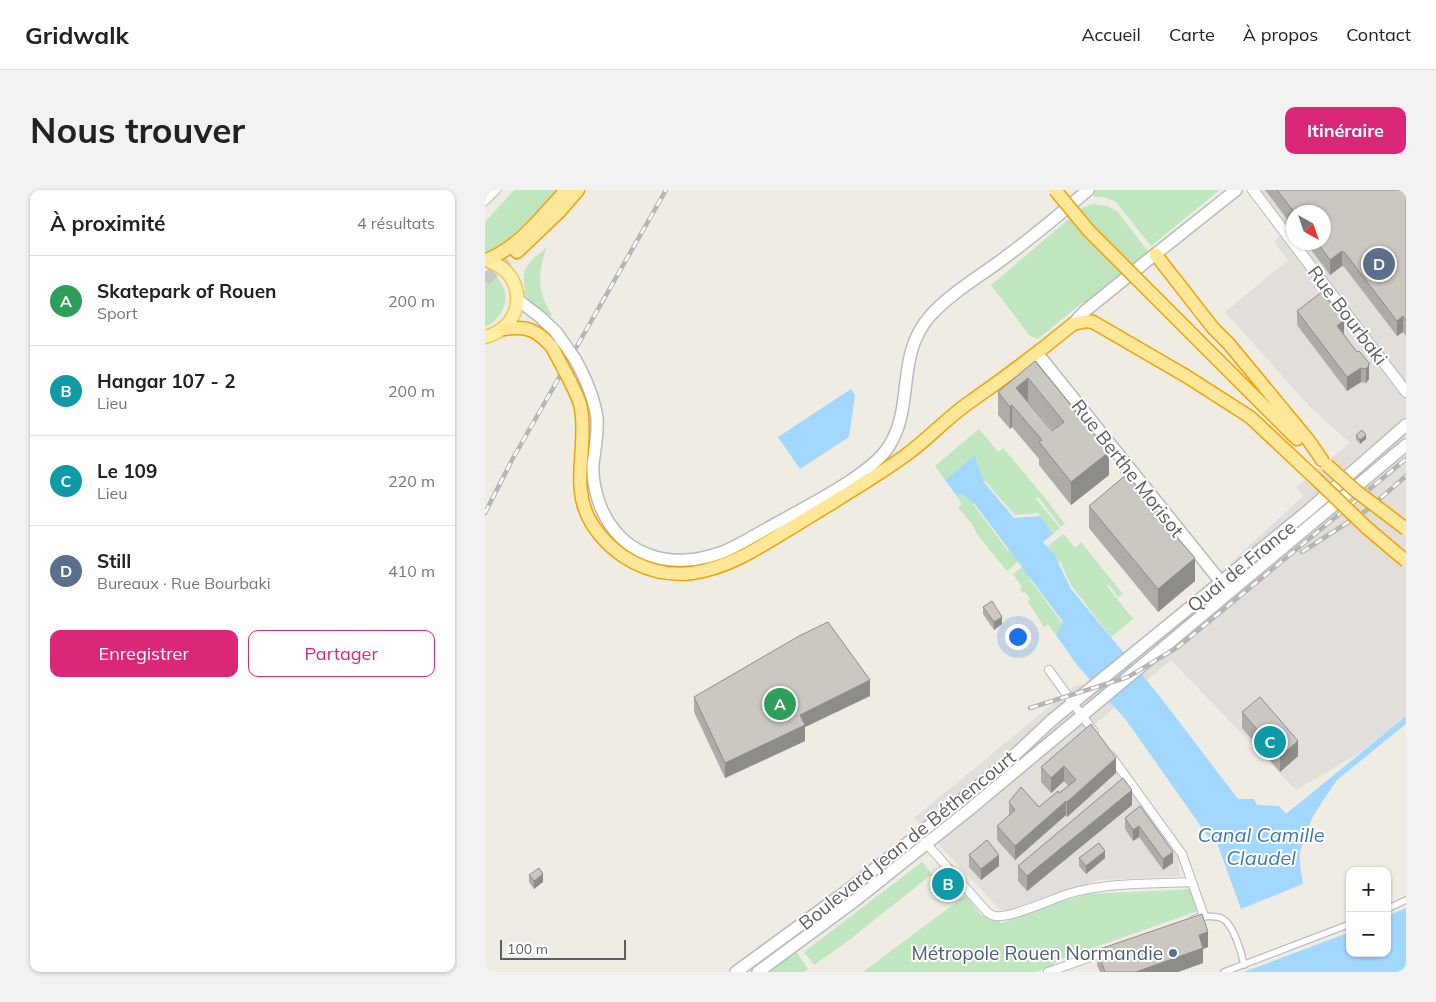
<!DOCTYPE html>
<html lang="fr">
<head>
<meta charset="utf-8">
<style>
  :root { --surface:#fff; --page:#f2f2f2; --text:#222; --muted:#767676; --line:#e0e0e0; --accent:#db2777 }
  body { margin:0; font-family:Mulish,sans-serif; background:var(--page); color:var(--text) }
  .controls { position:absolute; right:15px; bottom:15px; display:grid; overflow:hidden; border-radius:10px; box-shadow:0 1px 4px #0004 }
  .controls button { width:45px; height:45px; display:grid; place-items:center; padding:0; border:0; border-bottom:1px solid var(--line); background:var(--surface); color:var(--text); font:25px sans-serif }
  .compass { position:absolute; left:801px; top:15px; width:45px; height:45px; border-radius:50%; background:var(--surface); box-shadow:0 1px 4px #0004; rotate:140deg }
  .scale { position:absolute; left:15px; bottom:12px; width:126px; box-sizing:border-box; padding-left:5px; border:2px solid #5b5f64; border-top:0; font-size:14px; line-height:18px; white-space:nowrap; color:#5b5f64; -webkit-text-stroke:4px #fff; paint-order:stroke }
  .you { position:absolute; left:532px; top:446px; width:18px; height:18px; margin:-12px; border:4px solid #fff; border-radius:50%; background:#1a73e8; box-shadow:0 0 0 8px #1a73e833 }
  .badge { display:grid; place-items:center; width:32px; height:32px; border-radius:50%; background:var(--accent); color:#fff; font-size:16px; font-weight:700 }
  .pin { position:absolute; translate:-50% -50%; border:2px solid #fff; box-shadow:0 1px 5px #0006 }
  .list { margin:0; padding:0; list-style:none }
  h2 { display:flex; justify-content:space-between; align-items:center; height:65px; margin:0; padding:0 20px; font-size:21px }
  h2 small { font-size:16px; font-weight:400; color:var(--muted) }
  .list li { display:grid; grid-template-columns:32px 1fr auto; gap:15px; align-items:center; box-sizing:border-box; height:90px; padding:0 20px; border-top:1px solid var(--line) }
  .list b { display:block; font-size:19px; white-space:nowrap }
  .list p { margin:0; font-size:16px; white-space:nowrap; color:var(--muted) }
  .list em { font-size:16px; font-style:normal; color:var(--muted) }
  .actions { display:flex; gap:10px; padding:15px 20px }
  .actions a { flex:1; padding:11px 0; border:1px solid var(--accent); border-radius:10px; text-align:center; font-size:18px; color:var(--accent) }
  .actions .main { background:var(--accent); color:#fff }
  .map { position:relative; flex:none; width:921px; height:782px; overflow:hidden; border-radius:10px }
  header { display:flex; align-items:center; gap:30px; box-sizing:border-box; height:70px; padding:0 25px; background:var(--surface); border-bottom:1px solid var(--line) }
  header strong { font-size:24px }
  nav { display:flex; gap:28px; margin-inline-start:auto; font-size:18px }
  .intro { display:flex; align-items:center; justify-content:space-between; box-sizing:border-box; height:120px; padding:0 30px }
  h1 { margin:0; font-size:35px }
  .button { padding:12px 22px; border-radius:10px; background:var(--accent); color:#fff; font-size:18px; font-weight:700 }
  main { display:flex; gap:30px; padding:0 30px }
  aside { flex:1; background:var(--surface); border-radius:10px; box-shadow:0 1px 4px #0004 }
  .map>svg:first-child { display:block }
  .industrial { fill:#e2dfdb; fill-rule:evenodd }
  .green { fill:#c0e6bf }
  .water { fill:#a2d8ff }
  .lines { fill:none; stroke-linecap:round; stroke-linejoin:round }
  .trunk-tunnel { stroke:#c9c9c3; stroke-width:12; stroke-dasharray:12 6; stroke-linecap:butt }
  .pedestrian-casing { stroke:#b8bbc0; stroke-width:8 }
  .minor-casing { stroke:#b8bbc0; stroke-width:10 }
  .tertiary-casing { stroke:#b8bbc0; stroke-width:12 }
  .secondary-casing { stroke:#b7bac0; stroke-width:14 }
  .primary-casing { stroke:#f3c557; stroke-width:15 }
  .trunk-casing { stroke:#f1a200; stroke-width:15 }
  .pedestrian { stroke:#fff; stroke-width:5.5 }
  .minor { stroke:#fff; stroke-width:8 }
  .tertiary { stroke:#fff; stroke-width:10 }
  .secondary { stroke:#fff; stroke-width:11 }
  .primary { stroke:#ffefa7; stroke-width:12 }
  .trunk { stroke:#fee798; stroke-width:12 }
  .rail-casing { stroke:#b4b5b5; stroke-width:4.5 }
  .rail { stroke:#fff; stroke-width:2.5; stroke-dasharray:8; stroke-linecap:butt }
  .secondary-bridge-casing { stroke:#b7bac0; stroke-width:14; stroke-linecap:butt }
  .trunk-bridge-casing { stroke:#f1a200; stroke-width:15; stroke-linecap:butt }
  .secondary-bridge { stroke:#fff; stroke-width:11 }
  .trunk-bridge { stroke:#fee798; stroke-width:12 }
  .wall { fill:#afaca7; fill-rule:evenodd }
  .shaded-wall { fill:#8e8c88 }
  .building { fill:#cbc8c2; stroke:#8e8c88; fill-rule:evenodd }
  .service-dot { fill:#5c6f8a; stroke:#fff; stroke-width:2 }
  .labels { text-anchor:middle; stroke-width:4; stroke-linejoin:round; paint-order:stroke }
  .street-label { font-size:19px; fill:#5b5f64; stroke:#fff }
  .service-label { font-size:19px; fill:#4e5e75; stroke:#fff; text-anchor:end }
  .water-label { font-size:20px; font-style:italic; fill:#3e78b3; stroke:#fff }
</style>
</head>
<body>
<header>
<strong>Gridwalk</strong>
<nav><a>Accueil</a><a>Carte</a><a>À propos</a><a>Contact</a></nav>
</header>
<div class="intro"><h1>Nous trouver</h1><a class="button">Itinéraire</a></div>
<main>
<aside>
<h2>À proximité<small>4 résultats</small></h2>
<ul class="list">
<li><span class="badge" style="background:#2e9e5b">A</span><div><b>Skatepark of Rouen</b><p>Sport</p></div><em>200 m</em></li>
<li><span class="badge" style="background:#0f9aa8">B</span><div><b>Hangar 107 - 2</b><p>Lieu</p></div><em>200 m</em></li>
<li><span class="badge" style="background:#0f9aa8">C</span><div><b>Le 109</b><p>Lieu</p></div><em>220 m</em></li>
<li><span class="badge" style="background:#5c6f8a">D</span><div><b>Still</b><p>Bureaux · Rue Bourbaki</p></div><em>410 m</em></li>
</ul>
<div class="actions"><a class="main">Enregistrer</a><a>Partager</a></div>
</aside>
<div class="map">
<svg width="921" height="782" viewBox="0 0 921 782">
  <rect width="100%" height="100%" fill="#eeece3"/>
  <path class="industrial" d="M 762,0 L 921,0 L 921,526 L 876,562 L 811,600 L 686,470 L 603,540 L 693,668 L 695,686 L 615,690 L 518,723 L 429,628 L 588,497 L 604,493 L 726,391 L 818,306 L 811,297 L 865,253 L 824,216 L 740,122 L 803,70 L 790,53 L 796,43 ZM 808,22 L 838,22 L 838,52 L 808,52 Z"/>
  <path class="green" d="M 29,0 L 74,0 L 16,56 L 7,61 L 0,61 L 0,32 Z
    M 609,0 L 735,0 L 666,56 L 630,11 L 619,7 L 610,7 L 606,2 Z
    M 608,14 L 622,16 L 632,21 L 665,64 L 601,116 L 598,112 L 553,149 L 545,146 L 506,95 L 597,18 Z
    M 62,57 C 52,84 52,101 67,125 L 65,127 L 44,112 L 38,101 L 40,100 C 35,76 45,72 62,57 Z
    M 0,81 C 29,91 26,125 0,137 Z
    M 494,239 L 513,262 L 518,258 L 561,309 L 580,334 L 576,337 L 553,307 L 551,309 L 575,338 L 568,344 L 555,329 L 554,323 L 530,325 L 500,291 L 499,292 L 490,265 L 460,290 L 450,276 Z
    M 477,304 L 489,313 L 488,314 L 523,361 L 525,360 L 534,371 L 522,381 L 492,344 L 487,334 L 473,317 L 477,314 L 471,305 Z
    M 579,344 L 590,358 L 596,352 L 638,404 L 633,407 L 624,395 L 622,396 L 648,429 L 626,447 L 586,395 L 575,371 L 573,372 L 563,356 Z
    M 538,376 L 546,388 L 545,390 L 577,433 L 578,432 L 571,445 L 563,434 L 559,437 L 543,412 L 545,409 L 540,402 L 538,403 L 535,399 L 537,397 L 528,384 Z
    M 437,672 L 447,684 L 359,754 L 329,775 L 319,762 Z
    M 708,699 L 715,720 L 710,722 L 573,770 L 567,776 L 551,782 L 378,782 L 481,705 L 496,725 L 517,733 L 561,716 L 603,704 Z
    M 311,761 L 323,779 L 319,782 L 280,782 Z"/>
  <path class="water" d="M 366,199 L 370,205 L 364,247 L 315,279 L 293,247 Z
    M 490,265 L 499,292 L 529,328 L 555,326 L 568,344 L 558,352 L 569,364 L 586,399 L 673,504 L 753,609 L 769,609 L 772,615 L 794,616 L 801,624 L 921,526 L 921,534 L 852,590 L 839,609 L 827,628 L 815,662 L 815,675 L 818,694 L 756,719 L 731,650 L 727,652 L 641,530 L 592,475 L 571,445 L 578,432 L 489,313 L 477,304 L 471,305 L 460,290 Z
    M 921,718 L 921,782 L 759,782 L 865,742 L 865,763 L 902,763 L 902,726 Z"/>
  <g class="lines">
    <path class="trunk-tunnel" d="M 0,90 L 29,64"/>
    <defs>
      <path id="pedestrian" d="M 902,719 L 921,710
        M 719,726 C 724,727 731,726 736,728 C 748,732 757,764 759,775
        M 739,782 L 865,734"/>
      <path id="minor" d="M 0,11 L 11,0
        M 564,480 L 609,542
        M 626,566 L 697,664 L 719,726 L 709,730
        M 440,652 L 503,723 C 505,724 507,726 510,726 C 524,729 567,709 583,704 C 622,692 666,694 706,692
        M 563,782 L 620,762"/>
      <path id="tertiary" d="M 768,0 L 921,202"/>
      <path id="secondary" d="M 33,110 L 54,126 L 71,142
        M 588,134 L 600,121 L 663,70 L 751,0
        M 552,163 L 740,397
        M 90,169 C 100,187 109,207 112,228 C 113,244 110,259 108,274 C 107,297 115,323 130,341 C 147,362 174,372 201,370 C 214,370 226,366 238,362 C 257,354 275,342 294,332 C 324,315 387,284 404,256 C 430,215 410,166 445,126 C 464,105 489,90 511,74 C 543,51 574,25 603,0
        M 251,782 L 359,703 L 458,625 L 519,575 L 567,530 L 824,320 L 921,235
        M 273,782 L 372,709 L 485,619 L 921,255"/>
      <path id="primary" d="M 0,70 C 43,81 43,136 0,147"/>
      <path id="trunk" d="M 32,62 L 74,22 L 93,0
        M 671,65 L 728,138 L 744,154 L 824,251 L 837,270
        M 1,70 C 32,59 59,24 81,0
        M 668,105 L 812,249
        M 19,139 C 42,136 51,139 67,157
        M 85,191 C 89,200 95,210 96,219 C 103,258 84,298 107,334 C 129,368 167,388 207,383 C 247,378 282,352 316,332 C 351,310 388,289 421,265 C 443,249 461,229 482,214 C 518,189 554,162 588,134 L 602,131 L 608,132 L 701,186 L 765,227 L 830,288"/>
    </defs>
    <use href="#pedestrian" class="pedestrian-casing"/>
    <use href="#minor" class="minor-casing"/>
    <use href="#tertiary" class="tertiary-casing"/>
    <use href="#secondary" class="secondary-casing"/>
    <use href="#primary" class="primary-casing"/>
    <use href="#trunk" class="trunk-casing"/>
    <use href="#pedestrian" class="pedestrian"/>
    <use href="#minor" class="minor"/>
    <use href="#tertiary" class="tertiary"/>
    <use href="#secondary" class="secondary"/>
    <use href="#primary" class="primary"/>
    <use href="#trunk" class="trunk"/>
    <defs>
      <path id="rail" d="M 0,323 L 27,270 L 181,0
        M 817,362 L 882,320 L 921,286
        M 545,518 L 643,487 L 693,457 L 921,269"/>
    </defs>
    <use href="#rail" class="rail-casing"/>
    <use href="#rail" class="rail"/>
    <defs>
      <path id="secondary-bridge" d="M 71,142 L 90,169"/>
      <path id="trunk-bridge" d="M 570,0 L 604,41 L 668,105
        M 67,157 L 85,191
        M 842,275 L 871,301 L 921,339
        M 830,288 L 882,338 L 921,371"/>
    </defs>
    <use href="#secondary-bridge" class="secondary-bridge-casing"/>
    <use href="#trunk-bridge" class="trunk-bridge-casing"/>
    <use href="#secondary-bridge" class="secondary-bridge"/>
    <use href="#trunk-bridge" class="trunk-bridge"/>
  </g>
  <path class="wall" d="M 780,0 L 921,0 L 921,146 L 918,142 L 912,146 L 860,78 L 857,76 L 845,85 L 820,52 L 838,52 L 838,22 L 808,22 L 808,37 Z
    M 812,121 L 859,144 L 872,162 L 884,173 L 884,189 L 881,193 L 876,192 L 862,201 L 812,135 Z
    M 550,171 L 624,285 L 586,315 L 554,275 L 554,269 L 527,237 L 525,239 L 513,225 L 513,202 ZM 543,211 L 568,241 L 567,241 Z
    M 871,245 L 881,249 L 875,254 L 871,249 Z
    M 604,316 L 686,340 L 710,391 L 673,422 L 604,338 Z
    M 498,417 L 517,434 L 509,440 L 498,424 Z
    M 385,506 L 320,537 L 320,551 L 240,588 L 209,522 L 209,507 Z
    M 757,522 L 813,566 L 795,582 L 757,538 Z
    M 606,534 L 631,583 L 582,627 L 581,625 L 530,670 L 512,650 L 512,636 L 524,625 L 524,612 L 554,617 L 574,603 L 583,596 L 579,591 L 566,603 L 556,592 L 556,577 Z
    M 647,615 L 542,701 L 533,691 L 533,676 Z
    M 655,616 L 688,673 L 678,680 L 654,647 L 648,651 L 640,639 L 640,628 Z
    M 484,665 L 514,676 L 496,690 L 484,677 Z
    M 594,668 L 620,668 L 601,684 L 594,676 Z
    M 44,685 L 58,692 L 49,699 L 44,692 Z
    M 723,757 L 718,759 L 718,773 L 693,782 L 615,782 L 612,775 L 612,760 Z"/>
  <path class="shaded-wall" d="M 857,61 L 857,76 L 845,85 L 845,70 Z
    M 918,126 L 918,142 L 912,146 L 912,131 Z
    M 859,130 L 859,144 L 852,136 Z
    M 884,175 L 884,189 L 881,193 L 881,179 Z
    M 876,178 L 876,192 L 862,201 L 862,187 Z
    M 543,188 L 543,211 L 531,221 L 531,198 Z
    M 527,215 L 527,237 L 525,239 L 525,217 Z
    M 881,245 L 881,249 L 875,254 L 875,250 Z
    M 624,262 L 624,285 L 586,315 L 586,292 Z
    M 710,368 L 710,391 L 673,422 L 673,399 Z
    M 517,427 L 517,434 L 509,440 L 509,432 Z
    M 385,490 L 385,506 L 320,537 L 320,551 L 240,588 L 240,573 L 315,525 Z
    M 813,551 L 813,566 L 795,582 L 795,566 Z
    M 631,568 L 631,583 L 582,627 L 582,612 Z
    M 579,576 L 579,591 L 566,603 L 566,588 Z
    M 647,600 L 647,615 L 542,701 L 542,686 Z
    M 581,611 L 581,625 L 530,670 L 530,656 Z
    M 654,636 L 654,647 L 648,651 L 648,640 Z
    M 620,661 L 620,668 L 601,684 L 601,676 Z
    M 688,662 L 688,673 L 678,680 L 678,669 Z
    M 514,665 L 514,676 L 496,690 L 496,679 Z
    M 58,684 L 58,692 L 49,699 L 49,691 Z
    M 723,742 L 723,757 L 718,759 L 718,773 L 693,782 L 651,782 L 714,745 Z"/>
  <path class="building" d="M 792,0 L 921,0 L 921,131 L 918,126 L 912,131 L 860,63 L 857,61 L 845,70 L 832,52 L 838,52 L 838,22 L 809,22 Z
    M 837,102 L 859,130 L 852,136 L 872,162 L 874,161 L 884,173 L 884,175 L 881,179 L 876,178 L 862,187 L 812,121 Z
    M 550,171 L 624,262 L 586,292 L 554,252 L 557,250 L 527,215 L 525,217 L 513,202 ZM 543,188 L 579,232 L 567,241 L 531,198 Z
    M 877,240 L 881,245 L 875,250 L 871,245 Z
    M 642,284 L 686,338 L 685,339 L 710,368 L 673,399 L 604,316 Z
    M 507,411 L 517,427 L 509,432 L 498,417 Z
    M 343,432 L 385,490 L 315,525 L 320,535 L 240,573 L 209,507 L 314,446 Z
    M 775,507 L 813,551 L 795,566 L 757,522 Z
    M 606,534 L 631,568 L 582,612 L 581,611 L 530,656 L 512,636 L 530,620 L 524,612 L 536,597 L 554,617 L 573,601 L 574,603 L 591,590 L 579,576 L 566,588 L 556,577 Z
    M 638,588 L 647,600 L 542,686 L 533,676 Z
    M 655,616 L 688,662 L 678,669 L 654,636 L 648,640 L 640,628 Z
    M 502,650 L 514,665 L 496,679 L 484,665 Z
    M 614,653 L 620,661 L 601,676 L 594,668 Z
    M 54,678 L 58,684 L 49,691 L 44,685 Z
    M 717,724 L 723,742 L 714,745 L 718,758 L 651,782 L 620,782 L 612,760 Z"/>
  <circle class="service-dot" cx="688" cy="763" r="5"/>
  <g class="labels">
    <g class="street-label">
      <text transform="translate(863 125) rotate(53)" y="7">Rue Bourbaki</text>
      <text transform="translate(643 278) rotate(52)" y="7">Rue Berthe Morisot</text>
      <text transform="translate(756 376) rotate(-39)" y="7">Quai de France</text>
      <text transform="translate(422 650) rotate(-39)" y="7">Boulevard Jean de Béthencourt</text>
    </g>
    <g class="service-label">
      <text x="678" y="770">Métropole Rouen Normandie</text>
    </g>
    <g class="water-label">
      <text x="776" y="652">Canal Camille<tspan x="776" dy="23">Claudel</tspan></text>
    </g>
  </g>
</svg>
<div class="controls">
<button>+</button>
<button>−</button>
</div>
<svg class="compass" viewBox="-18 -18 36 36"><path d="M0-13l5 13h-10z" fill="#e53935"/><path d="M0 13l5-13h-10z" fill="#767676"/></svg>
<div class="scale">100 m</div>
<div class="you"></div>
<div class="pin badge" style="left:295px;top:514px;background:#2e9e5b">A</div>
<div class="pin badge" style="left:463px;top:694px;background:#0f9aa8">B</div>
<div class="pin badge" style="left:785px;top:552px;background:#0f9aa8">C</div>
<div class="pin badge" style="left:894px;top:74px;background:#5c6f8a">D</div>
</div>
</main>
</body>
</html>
